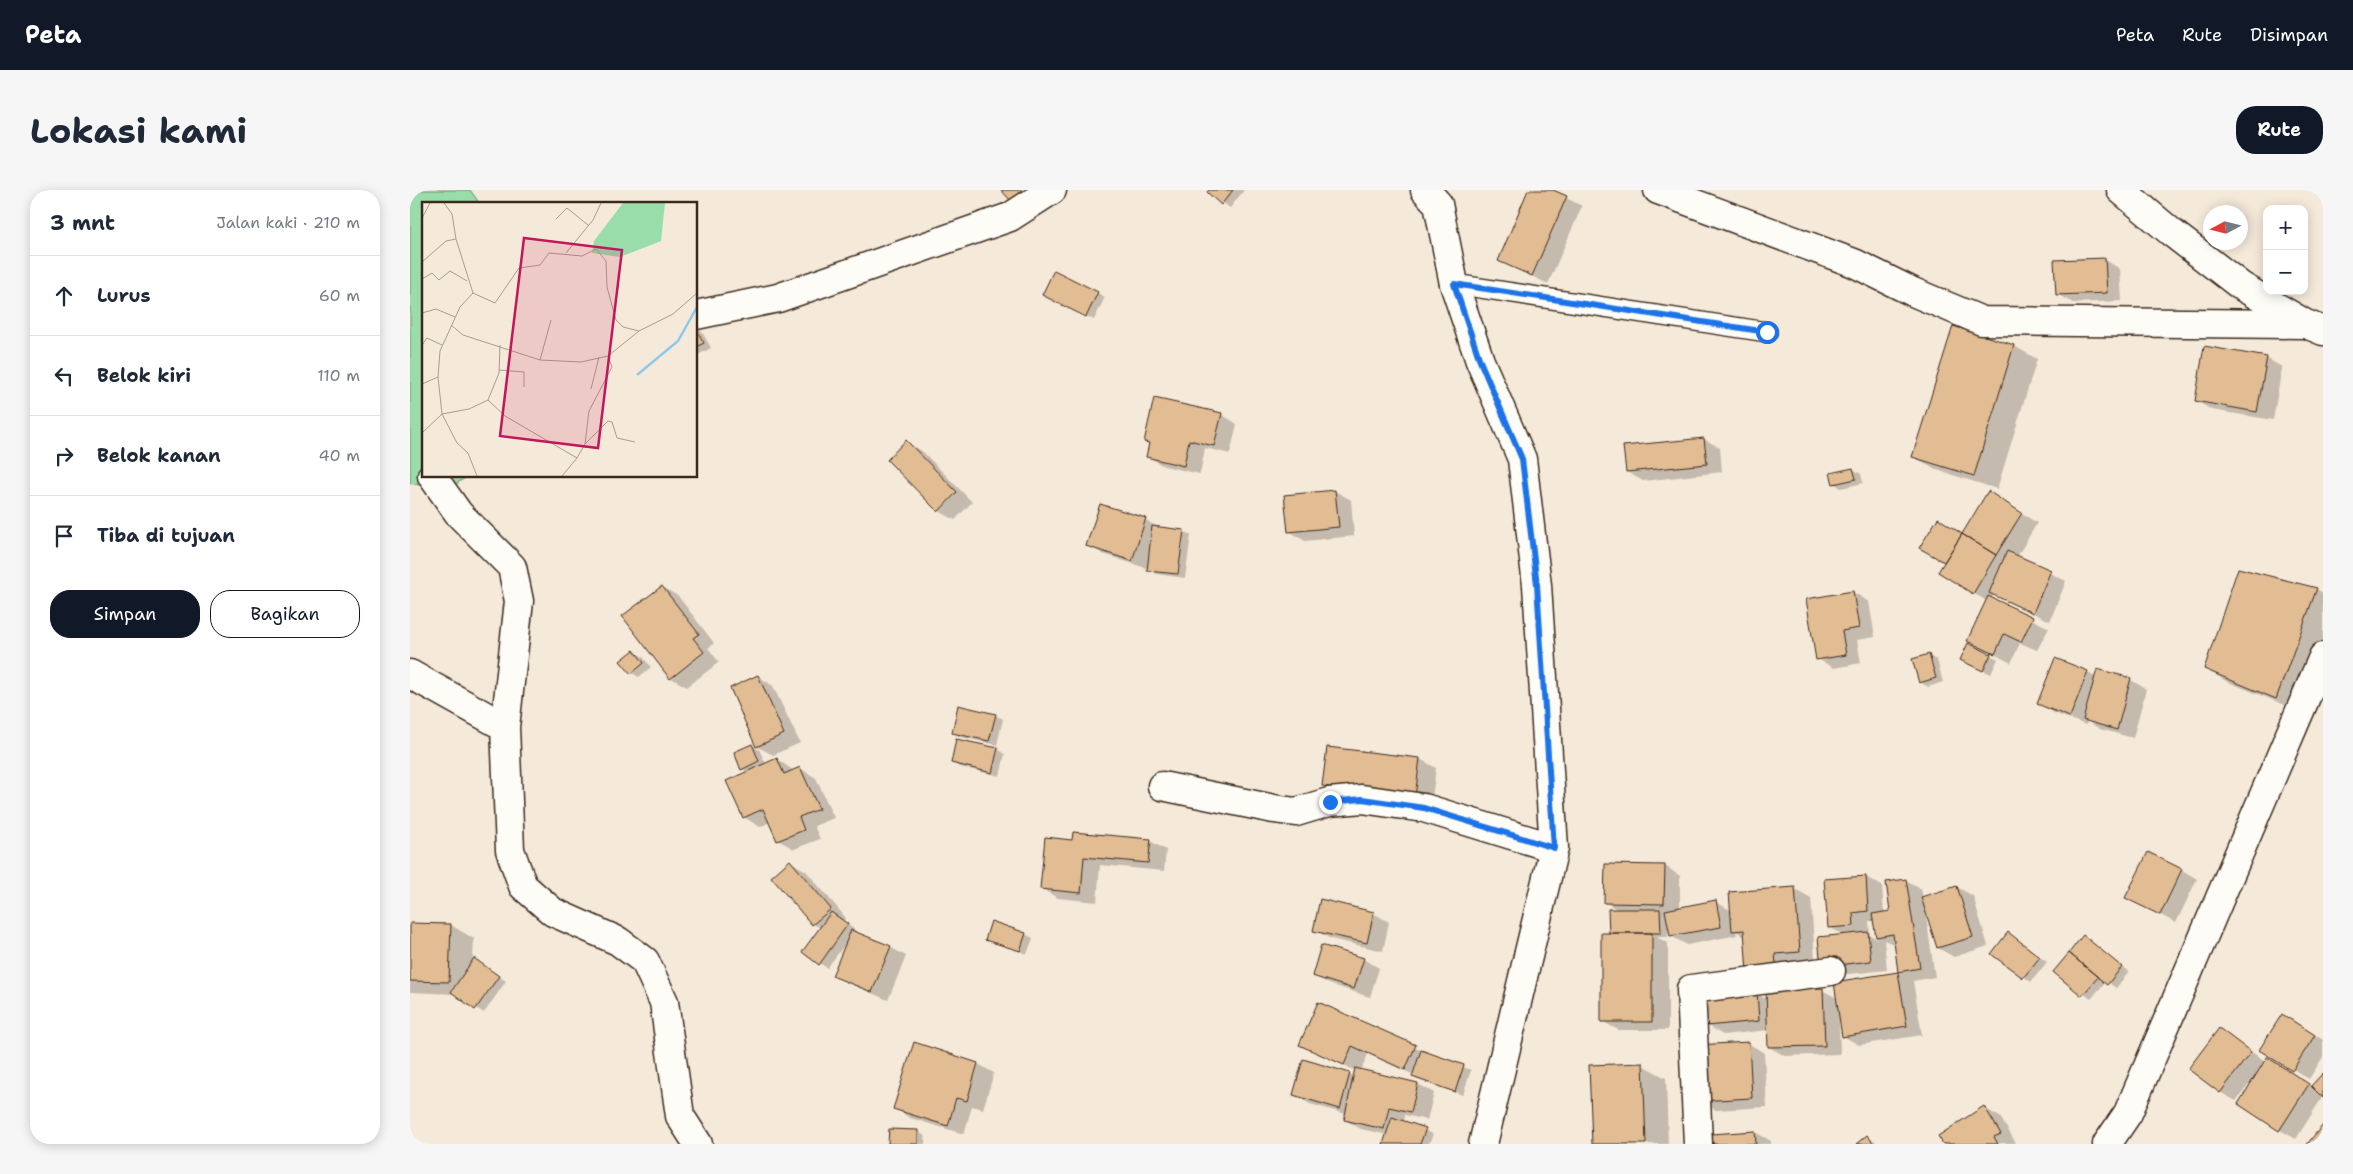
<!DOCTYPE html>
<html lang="id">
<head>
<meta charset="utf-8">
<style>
  :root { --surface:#fff; --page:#f6f6f7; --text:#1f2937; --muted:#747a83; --line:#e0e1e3; --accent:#111827 }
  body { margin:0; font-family:"Shantell Sans",sans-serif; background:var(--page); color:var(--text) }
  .controls { position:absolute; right:15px; top:15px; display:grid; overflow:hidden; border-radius:10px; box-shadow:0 2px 12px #0003 }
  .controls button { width:45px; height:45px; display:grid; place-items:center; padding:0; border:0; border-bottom:1px solid var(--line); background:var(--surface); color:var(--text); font:25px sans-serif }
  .compass { position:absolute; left:1793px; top:15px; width:45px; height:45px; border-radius:50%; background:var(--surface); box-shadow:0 2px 12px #0003; rotate:263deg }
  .stop { position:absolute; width:15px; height:15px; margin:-11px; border:4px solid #1a73e8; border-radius:50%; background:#fff }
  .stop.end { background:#1a73e8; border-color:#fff; box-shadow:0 1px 5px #0008 }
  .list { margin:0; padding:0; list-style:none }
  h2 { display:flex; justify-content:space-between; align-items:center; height:65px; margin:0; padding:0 20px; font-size:21px }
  h2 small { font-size:16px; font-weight:400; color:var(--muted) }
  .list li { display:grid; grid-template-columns:32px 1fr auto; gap:15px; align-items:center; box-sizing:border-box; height:80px; padding:0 20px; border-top:1px solid var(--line) }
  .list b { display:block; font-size:19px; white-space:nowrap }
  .list em { font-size:16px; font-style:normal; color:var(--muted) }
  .actions { display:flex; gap:10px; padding:15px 20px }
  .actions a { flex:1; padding:11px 0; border:1px solid var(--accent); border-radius:20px; text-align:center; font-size:18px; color:var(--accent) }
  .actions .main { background:var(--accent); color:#fff }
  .icon { flex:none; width:28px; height:28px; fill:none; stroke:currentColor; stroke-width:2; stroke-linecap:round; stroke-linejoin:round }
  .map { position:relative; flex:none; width:1913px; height:954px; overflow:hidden; border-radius:20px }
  header { display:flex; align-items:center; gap:30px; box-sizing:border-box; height:70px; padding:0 25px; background:var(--accent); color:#fff }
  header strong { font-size:24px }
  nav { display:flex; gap:28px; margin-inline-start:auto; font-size:18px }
  .intro { display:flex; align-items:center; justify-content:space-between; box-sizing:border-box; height:120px; padding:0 30px }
  h1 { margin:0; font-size:35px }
  .button { padding:12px 22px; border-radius:20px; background:var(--accent); color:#fff; font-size:18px; font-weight:700 }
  main { display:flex; gap:30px; padding:0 30px }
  aside { flex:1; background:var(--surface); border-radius:20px; box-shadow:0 2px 12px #0003 }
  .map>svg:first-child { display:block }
  .green { fill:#9da; stroke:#6a8464 }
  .shadow { fill:#0003; fill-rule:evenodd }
  .building { fill:#e2bc93; stroke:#3b2a1e }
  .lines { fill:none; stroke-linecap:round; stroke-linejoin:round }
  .service-casing { stroke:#3b2a1e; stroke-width:22 }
  .minor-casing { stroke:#3b2a1e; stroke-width:31 }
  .service { stroke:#fdfcf7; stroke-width:19 }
  .minor { stroke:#fdfcf7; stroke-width:28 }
  .route { stroke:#1a73e8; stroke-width:6 }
  .inset-river { fill:none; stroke:#8bcaec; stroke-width:2.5 }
  .inset-road { fill:none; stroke:#ab9d8e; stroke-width:1 }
  .view { fill:#c2185b; fill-opacity:0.15; stroke:#c2185b; stroke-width:2.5 }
  .inset-edge { fill:none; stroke:#3b2a1e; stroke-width:2.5 }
</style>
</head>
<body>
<header>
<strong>Peta</strong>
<nav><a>Peta</a><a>Rute</a><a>Disimpan</a></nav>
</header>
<div class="intro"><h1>Lokasi kami</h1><a class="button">Rute</a></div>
<main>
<aside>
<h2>3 mnt<small>Jalan kaki · 210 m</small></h2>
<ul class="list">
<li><svg class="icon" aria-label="ahead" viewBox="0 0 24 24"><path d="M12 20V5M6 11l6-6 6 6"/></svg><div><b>Lurus</b></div><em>60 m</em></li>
<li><svg class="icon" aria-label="left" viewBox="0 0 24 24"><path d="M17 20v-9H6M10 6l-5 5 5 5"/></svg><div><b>Belok kiri</b></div><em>110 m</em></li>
<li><svg class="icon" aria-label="right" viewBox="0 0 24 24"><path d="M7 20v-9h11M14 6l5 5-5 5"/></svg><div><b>Belok kanan</b></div><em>40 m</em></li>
<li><svg class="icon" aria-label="arrive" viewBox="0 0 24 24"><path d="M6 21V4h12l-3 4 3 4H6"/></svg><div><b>Tiba di tujuan</b></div></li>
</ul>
<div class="actions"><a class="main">Simpan</a><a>Bagikan</a></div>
</aside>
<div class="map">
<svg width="1913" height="954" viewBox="0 0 1913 954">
  <rect width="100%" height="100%" fill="#f5e9d9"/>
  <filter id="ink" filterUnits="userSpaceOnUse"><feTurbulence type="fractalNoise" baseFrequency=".02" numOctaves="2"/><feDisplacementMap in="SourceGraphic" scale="10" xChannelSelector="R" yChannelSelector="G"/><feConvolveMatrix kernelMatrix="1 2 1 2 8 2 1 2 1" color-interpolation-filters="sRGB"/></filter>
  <g filter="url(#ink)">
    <path class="green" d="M 0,0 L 60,0 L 70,14 L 14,14 L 14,286 L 58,286 L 35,301 L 0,293 Z"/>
    <path class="shadow" d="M 593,0 L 624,0 L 610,14 Z
      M 800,0 L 834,0 L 820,18 L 799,2 Z
      M 1119,0 L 1140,0 L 1172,16 L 1138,94 L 1089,70 Z
      M 1694,69 L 1710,79 L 1712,111 L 1663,113 L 1647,104 Z
      M 645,82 L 695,107 L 684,130 L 641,109 Z
      M 286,138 L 292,142 L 301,158 L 286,166 Z
      M 1604,156 L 1627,169 L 1587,299 L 1527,280 L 1504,267 Z
      M 1856,168 L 1872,177 L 1863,230 L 1802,220 L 1786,211 Z
      M 811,224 L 827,234 L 820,264 L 795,258 L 790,284 L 754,276 L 738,267 L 740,254 L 736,251 Z
      M 1294,249 L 1310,258 L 1312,282 L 1233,291 L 1217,282 Z
      M 496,252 L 512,261 L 562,312 L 545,330 L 529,321 Z
      M 1443,279 L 1451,284 L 1453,293 L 1431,298 L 1424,293 Z
      M 925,301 L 941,310 L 944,346 L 895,351 L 879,341 Z
      M 1594,312 L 1627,333 L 1607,367 L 1656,391 L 1640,431 L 1584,404 L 1581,409 L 1639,438 L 1627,460 L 1610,453 L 1601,473 L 1559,450 L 1577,411 L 1563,403 L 1536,372 L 1511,357 L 1528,330 L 1552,345 Z
      M 735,330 L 751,339 L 773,341 L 781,345 L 775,388 L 746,384 L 739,379 L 693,364 L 677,355 Z
      M 252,397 L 268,406 L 304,453 L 298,458 L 309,472 L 277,497 L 261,488 Z
      M 1906,399 L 1913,403 L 1913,457 L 1890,521 L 1818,492 L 1795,479 Z
      M 1443,402 L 1459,412 L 1465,447 L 1447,450 L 1451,473 L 1424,478 L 1408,469 Z
      M 224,462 L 232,466 L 241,477 L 229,487 L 222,483 Z
      M 1580,465 L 1588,469 L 1581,484 L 1560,474 Z
      M 1519,466 L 1527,470 L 1533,492 L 1518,497 L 1510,492 Z
      M 1677,482 L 1686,488 L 1721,490 L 1736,499 L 1723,548 L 1690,539 L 1677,531 L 1676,535 L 1644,523 L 1629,514 Z
      M 348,486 L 363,496 L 390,553 L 363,565 L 348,557 L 356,574 L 367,569 L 384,581 L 390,578 L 406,588 L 424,628 L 404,636 L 410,649 L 384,659 L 368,650 L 360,632 L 350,637 L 334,627 L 338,582 L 332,579 L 342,555 L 349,560 L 321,499 Z
      M 585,525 L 593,529 L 587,555 L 551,547 L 543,543 Z
      M 547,551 L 588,559 L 595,564 L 590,586 L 550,577 L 542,573 Z
      M 1010,569 L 1026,578 L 1021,615 L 929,604 L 914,595 Z
      M 664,651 L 740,651 L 756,660 L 754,681 L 690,675 L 687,712 L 648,708 L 632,699 Z
      M 381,672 L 396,681 L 436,728 L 433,731 L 445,740 L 443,742 L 480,757 L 496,766 L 478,810 L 440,794 L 424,785 L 436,753 L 417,778 L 393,762 L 411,738 L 403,734 Z
      M 1255,676 L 1270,686 L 1270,718 L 1306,712 L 1322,721 L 1320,703 L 1385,699 L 1401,708 L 1405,771 L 1381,772 L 1382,790 L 1335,747 L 1326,741 L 1327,745 L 1277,755 L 1261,746 L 1258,740 L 1258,747 L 1246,747 L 1258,753 L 1258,840 L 1208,840 L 1192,831 L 1200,744 L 1210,721 L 1195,712 Z
      M 1772,680 L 1787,689 L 1766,733 L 1717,708 Z
      M 1456,687 L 1472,696 L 1474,723 L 1482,722 L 1496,690 L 1511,699 L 1513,708 L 1547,697 L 1563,706 L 1578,756 L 1544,767 L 1528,758 L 1515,719 L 1525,787 L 1503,791 L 1512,845 L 1449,855 L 1433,846 L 1431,831 L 1429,831 L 1430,864 L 1375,866 L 1359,857 L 1359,840 L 1313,845 L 1297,835 L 1347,804 L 1358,810 L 1412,800 L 1427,808 L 1425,793 L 1491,783 L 1486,755 L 1474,750 L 1477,780 L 1428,785 L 1435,746 L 1419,737 ZM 1459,731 L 1464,731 L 1467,749 L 1460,745 Z
      M 963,723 L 979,732 L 973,761 L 921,749 L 905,740 Z
      M 0,734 L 41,735 L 64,749 L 63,769 L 96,791 L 74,823 L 45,804 L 0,802 Z
      M 615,744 L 623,748 L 617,764 L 576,749 Z
      M 1599,744 L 1637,772 L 1621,792 L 1583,763 Z
      M 1673,747 L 1719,782 L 1706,798 L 1696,791 L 1681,809 L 1645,782 Z
      M 953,769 L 969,778 L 960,807 L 919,794 L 903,785 Z
      M 909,814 L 1019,864 L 1061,880 L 1053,905 L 1011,891 L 1003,887 L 1004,885 L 958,864 L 951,881 L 1008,894 L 1024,903 L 1017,930 L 995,925 L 994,932 L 1023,944 L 1019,954 L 976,954 L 978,945 L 951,939 L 935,930 L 936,924 L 900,914 L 884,905 L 939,884 L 944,887 L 946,881 L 891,854 Z
      M 1873,825 L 1913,850 L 1913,867 L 1899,889 L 1851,859 Z
      M 1810,840 L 1856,872 L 1873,878 L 1902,896 L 1913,885 L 1913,906 L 1886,949 L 1870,940 L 1840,893 L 1826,911 L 1810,902 Z
      M 1338,853 L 1354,863 L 1357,917 L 1306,920 L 1290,911 Z
      M 504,854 L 568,874 L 584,883 L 573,919 L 562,916 L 554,944 L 500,928 L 484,918 Z
      M 1232,875 L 1256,888 L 1258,954 L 1183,954 Z
      M 1574,918 L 1590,927 L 1606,953 L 1535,954 Z
      M 507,941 L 515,946 L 515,954 L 480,954 Z
      M 1345,942 L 1361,951 L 1361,954 L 1303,954 Z
      M 1457,947 L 1465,951 L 1467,954 L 1448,954 Z"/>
    <path class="building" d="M 591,0 L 612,0 L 601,11 Z
      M 799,0 L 823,0 L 811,15 L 797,2 Z
      M 1118,0 L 1143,0 L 1157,6 L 1122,86 L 1088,71 Z
      M 1695,68 L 1697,103 L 1646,105 L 1644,70 Z
      M 644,80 L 688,102 L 676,127 L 632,105 Z
      M 1543,136 L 1604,155 L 1564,286 L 1502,267 Z
      M 286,139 L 294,153 L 286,157 Z
      M 1794,156 L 1857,167 L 1847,222 L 1785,211 Z
      M 744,208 L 812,223 L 804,256 L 779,250 L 774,276 L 736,267 L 739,253 L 734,252 Z
      M 1294,248 L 1297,274 L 1216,282 L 1213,256 Z
      M 496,250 L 547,302 L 528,322 L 477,270 Z
      M 1443,278 L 1446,289 L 1423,294 L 1420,283 Z
      M 925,300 L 929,337 L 878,342 L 874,305 Z
      M 1578,301 L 1612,323 L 1586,365 L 1552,344 Z
      M 690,314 L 736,328 L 722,371 L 676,356 Z
      M 1528,328 L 1552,344 L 1534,372 L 1509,358 Z
      M 742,336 L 774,340 L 768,384 L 737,381 Z
      M 1552,344 L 1586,365 L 1563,404 L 1528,382 Z
      M 1597,361 L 1641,380 L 1623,423 L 1579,403 Z
      M 1828,378 L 1907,398 L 1866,509 L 1794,479 Z
      M 252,396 L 289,444 L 283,448 L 294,462 L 260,489 L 212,426 Z
      M 1443,401 L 1449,438 L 1432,441 L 1436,465 L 1406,470 L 1396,409 Z
      M 1578,406 L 1623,427 L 1611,452 L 1594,444 L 1585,464 L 1557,451 Z
      M 1558,453 L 1581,464 L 1573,481 L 1550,470 Z
      M 224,460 L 234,473 L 221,484 L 210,471 Z
      M 1519,464 L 1526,488 L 1509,493 L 1502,469 Z
      M 1645,468 L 1678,481 L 1660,527 L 1627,514 Z
      M 1687,479 L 1721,488 L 1707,540 L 1673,530 Z
      M 348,485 L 374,544 L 346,557 L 320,498 Z
      M 548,515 L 586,524 L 579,551 L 542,543 Z
      M 546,549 L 588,558 L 582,583 L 541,573 Z
      M 342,554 L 349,571 L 331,580 L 324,562 Z
      M 917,557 L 1010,568 L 1005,607 L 912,596 Z
      M 367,568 L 374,584 L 390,577 L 409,619 L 389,627 L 394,640 L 367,651 L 353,619 L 333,628 L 316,591 Z
      M 663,642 L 741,649 L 738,673 L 674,667 L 671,703 L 630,699 L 635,647 L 662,650 Z
      M 1738,662 L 1772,679 L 1750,725 L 1715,708 Z
      M 380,670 L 421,719 L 402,735 L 361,687 Z
      M 1195,674 L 1255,675 L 1254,714 L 1194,713 Z
      M 1456,686 L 1458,721 L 1443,723 L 1444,736 L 1418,738 L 1414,689 Z
      M 1496,689 L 1510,778 L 1488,782 L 1483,744 L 1466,747 L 1462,724 L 1480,721 L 1476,692 Z
      M 1547,696 L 1563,747 L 1527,758 L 1511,707 Z
      M 1385,697 L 1390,762 L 1365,764 L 1367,782 L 1337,783 L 1334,740 L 1322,741 L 1319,702 Z
      M 910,709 L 964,722 L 957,753 L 903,741 Z
      M 1306,710 L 1311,737 L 1260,746 L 1255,720 Z
      M 1198,719 L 1250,719 L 1251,743 L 1199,743 Z
      M 421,722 L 438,734 L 409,775 L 392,762 Z
      M 581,731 L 616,743 L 610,761 L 575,750 Z
      M 0,733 L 41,734 L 39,792 L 0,791 Z
      M 441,740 L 481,756 L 462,802 L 422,786 Z
      M 1458,742 L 1461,771 L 1411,777 L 1408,747 Z
      M 1598,742 L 1630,767 L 1613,788 L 1581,764 Z
      M 1191,743 L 1242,743 L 1242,832 L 1191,832 Z
      M 1673,745 L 1712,777 L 1697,795 L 1659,763 Z
      M 911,755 L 954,768 L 944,799 L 902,786 Z
      M 1659,763 L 1688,787 L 1672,806 L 1643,782 Z
      M 64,768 L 89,786 L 65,820 L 41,802 Z
      M 1488,782 L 1497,836 L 1432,847 L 1424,792 Z
      M 1413,798 L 1415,856 L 1358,857 L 1356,800 Z
      M 1347,802 L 1349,831 L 1296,836 L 1293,808 Z
      M 908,812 L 1006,855 L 995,880 L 942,856 L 934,875 L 889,855 Z
      M 1872,824 L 1905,845 L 1882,881 L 1849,860 Z
      M 1809,838 L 1841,862 L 1810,903 L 1778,879 Z
      M 504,852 L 568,873 L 557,911 L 546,908 L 538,936 L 483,919 Z
      M 1339,852 L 1342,908 L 1289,911 L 1286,855 Z
      M 1011,860 L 1054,875 L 1045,902 L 1002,887 Z
      M 1857,867 L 1899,894 L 1869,941 L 1828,914 Z
      M 893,869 L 940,883 L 930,919 L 883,905 Z
      M 1233,873 L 1236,954 L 1182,954 L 1179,875 Z
      M 945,878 L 1008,893 L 1001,922 L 979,917 L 974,939 L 934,930 Z
      M 1913,883 L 1913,908 L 1901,896 Z
      M 1574,916 L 1591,944 L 1584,947 L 1588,954 L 1533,954 L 1528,946 Z
      M 982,927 L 1016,938 L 1010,954 L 973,954 Z
      M 1913,935 L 1913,954 L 1897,954 Z
      M 479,939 L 508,940 L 508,954 L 478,954 Z
      M 1345,941 L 1346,954 L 1301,954 L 1301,944 Z
      M 1457,945 L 1464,954 L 1446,954 Z"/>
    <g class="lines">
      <defs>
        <path id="service" d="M 1044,94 L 1357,142"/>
        <path id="minor" d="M 1015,0 L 1028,14 L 1044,94 L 1070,171 L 1112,269 L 1127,395 L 1144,658 L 1073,954
          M 1248,0 L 1444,73 L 1503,102 L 1572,131 L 1896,134 L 1913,141
          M 1711,0 L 1761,42 L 1831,96 L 1894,133
          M 286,125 L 368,108 L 600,27 L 642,0
          M 22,286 L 49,324 L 102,377 L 109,411 L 95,537 L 100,660 L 113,696 L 143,722 L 208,751 L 235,771 L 254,812 L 270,926 L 288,954
          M 0,484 L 95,537
          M 752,596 L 864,619 L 886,622 L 919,612 L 952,609 L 1014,618 L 1144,658
          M 1288,954 L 1281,799 L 1421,781
          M 1697,954 L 1718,923 L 1913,467"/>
      </defs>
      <use href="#service" class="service-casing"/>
      <use href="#minor" class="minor-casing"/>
      <use href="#service" class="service"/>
      <use href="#minor" class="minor"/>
    </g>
  </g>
  <g class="lines" filter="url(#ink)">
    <path class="route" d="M 920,612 L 952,609 L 1014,618 L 1144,658 L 1127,395 L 1112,269 L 1070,171 L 1044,94 L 1357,142"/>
  </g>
  <g transform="translate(12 12)">
    <rect width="275" height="275" fill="#f5e9d9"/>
    <path d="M 201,1 L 243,1 L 239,39 L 198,55 L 170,51 L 172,39 Z" fill="#9da"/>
    <path class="inset-river" d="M 215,173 L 256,139 L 275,105"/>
    <path class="inset-road" d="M 22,1 L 30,12 L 34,37 L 51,91 L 73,101 L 97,66 L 118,63 L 127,51 L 160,54 L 174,47 L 184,59 L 185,85 L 194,118 L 201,125 L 217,129M 0,16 L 8,1M 134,17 L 145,6 L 166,23M 144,51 L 171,18 L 179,1M 0,60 L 24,39 L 34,37M 0,77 L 10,71 L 17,78 L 28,69 L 45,79M 51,91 L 38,105 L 18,149 L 16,175 L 20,212 L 35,241 L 46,251 L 55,274M 0,111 L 14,107 L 33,115M 29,123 L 41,133 L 118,158 L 159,160 L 186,154 L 217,129 L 251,112 L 275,91M 0,143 L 5,136 L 20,143M 118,158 L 129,118M 77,168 L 102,170 L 102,185M 0,182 L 16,175M 169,187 L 177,155M 66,198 L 77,171 L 78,143M 0,231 L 20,212 L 47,207 L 66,198 L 83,214 L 155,256 L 163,242 L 167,209 L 190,165 L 186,154M 163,242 L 186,219 L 190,220 L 195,236 L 213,240M 140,274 L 155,256"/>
    <path class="view" d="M 102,36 L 200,48 L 176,246 L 78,234 Z"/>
    <rect width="275" height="275" class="inset-edge"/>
  </g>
</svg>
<div class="controls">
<button>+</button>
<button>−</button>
</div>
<svg class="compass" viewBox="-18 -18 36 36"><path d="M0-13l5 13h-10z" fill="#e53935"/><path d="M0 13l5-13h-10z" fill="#747a83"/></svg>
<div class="stop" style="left:1357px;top:142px"></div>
<div class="stop end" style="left:920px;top:612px"></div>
</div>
</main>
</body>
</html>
